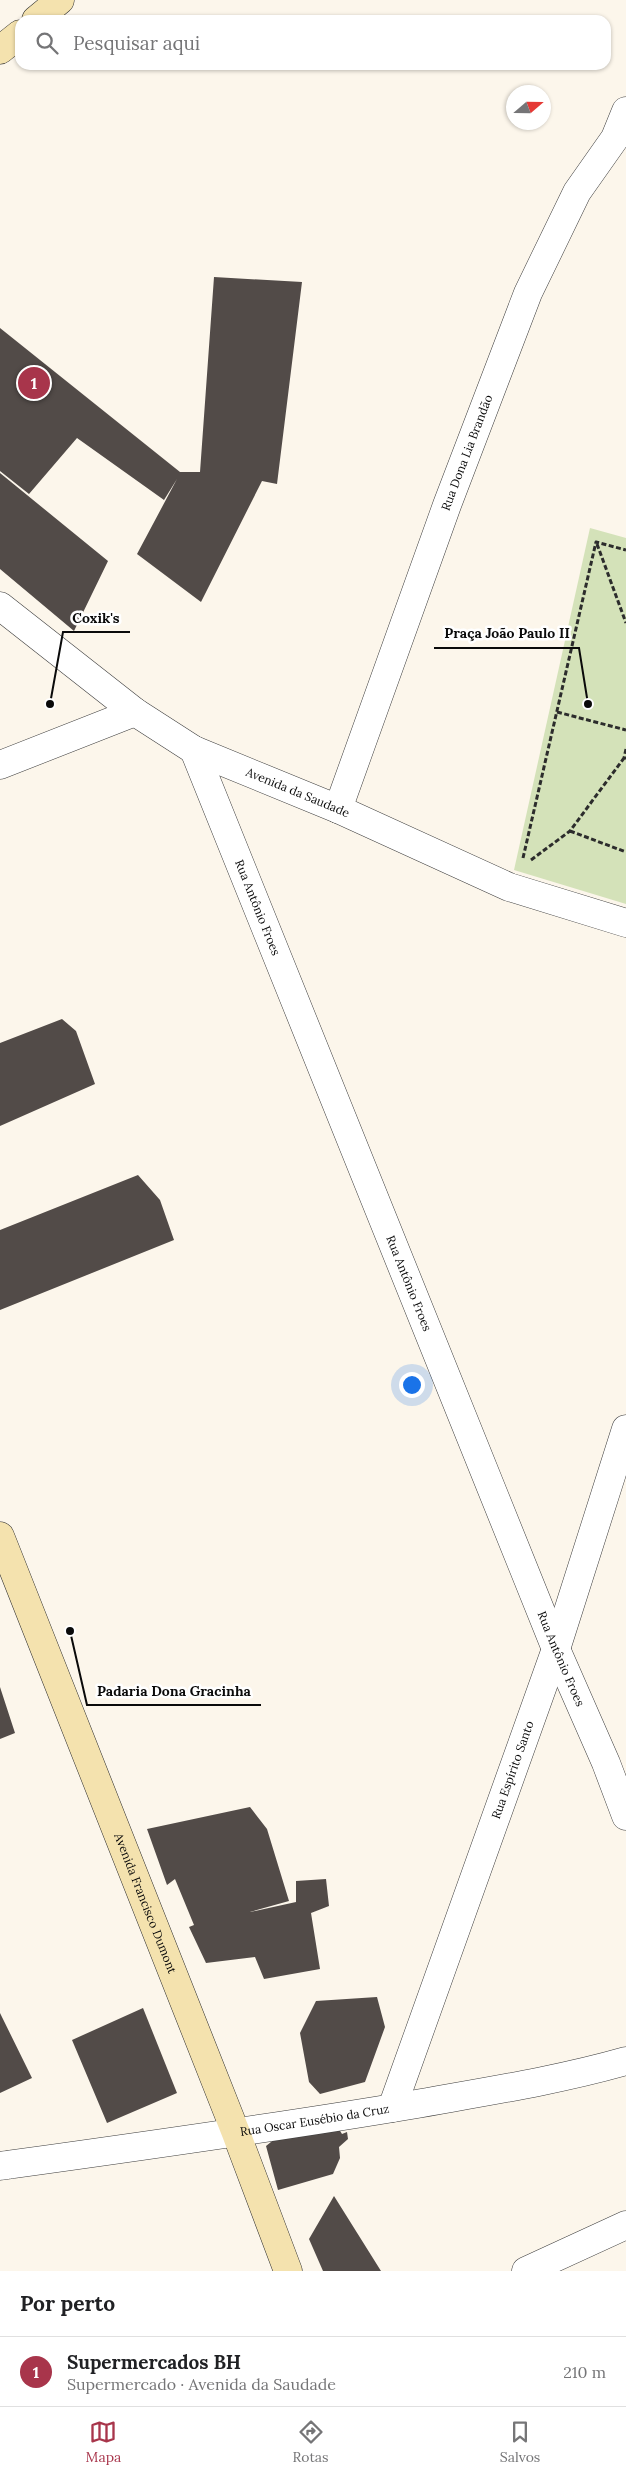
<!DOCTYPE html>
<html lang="pt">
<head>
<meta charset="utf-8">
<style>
  :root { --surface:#fff; --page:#f2f2f2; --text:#202124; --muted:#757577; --line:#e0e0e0; --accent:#a8354b }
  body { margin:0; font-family:Lora,serif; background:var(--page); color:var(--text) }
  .compass { position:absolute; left:506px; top:85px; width:45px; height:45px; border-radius:50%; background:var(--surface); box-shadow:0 1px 4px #0004; rotate:70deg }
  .you { position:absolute; left:411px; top:1384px; width:18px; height:18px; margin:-12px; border:4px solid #fff; border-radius:50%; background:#1a73e8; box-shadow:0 0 0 8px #1a73e833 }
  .badge { display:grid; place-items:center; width:32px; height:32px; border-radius:50%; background:var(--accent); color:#fff; font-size:16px; font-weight:700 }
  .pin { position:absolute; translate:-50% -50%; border:2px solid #fff; box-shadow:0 1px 5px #0006 }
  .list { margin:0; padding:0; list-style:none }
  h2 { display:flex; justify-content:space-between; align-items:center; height:65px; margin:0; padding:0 20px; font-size:21px }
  h2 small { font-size:16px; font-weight:400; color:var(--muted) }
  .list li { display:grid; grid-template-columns:32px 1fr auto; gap:15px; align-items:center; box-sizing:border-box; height:70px; padding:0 20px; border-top:1px solid var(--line) }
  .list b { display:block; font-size:19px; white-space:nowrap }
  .list p { margin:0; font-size:16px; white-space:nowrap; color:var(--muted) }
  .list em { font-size:16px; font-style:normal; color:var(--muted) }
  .icon { flex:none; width:28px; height:28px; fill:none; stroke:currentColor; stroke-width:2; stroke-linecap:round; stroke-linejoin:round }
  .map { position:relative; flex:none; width:626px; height:2271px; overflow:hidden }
  .search { position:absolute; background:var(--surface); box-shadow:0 1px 4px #0004; left:15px; right:15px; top:15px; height:55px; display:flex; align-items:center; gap:12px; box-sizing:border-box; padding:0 18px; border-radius:15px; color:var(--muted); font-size:19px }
  .sheet { height:135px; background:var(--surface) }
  nav { display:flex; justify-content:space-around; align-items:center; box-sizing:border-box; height:70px; border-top:1px solid var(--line); background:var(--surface); font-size:14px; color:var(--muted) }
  nav a { display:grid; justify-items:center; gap:2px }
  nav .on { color:var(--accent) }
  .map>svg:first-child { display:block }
  .green { fill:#d4e2b9 }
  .building { fill:#524b48 }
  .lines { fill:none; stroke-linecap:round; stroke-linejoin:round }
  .street-casing { stroke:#3d3d3d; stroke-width:29 }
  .secondary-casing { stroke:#2c2c2c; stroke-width:29 }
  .path { stroke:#2c2c2c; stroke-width:3; stroke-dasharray:5 2.5; stroke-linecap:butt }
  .street { stroke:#fff; stroke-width:28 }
  .secondary { stroke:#f4e2ae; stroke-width:28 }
  .labels { text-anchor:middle; stroke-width:5; stroke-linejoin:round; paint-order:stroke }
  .street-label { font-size:12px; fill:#0a0a0a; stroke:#fff }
  .leader { fill:none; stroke:#0a0a0a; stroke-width:2 }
  .callout-dot { fill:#0a0a0a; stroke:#fff; stroke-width:2 }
  .callout-label { font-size:14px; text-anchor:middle; font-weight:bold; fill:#0a0a0a; stroke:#fff; stroke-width:5; stroke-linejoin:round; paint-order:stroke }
</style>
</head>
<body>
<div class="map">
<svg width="626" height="2271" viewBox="0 0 626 2271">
  <rect width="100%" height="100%" fill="#fcf6eb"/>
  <path class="green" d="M 590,528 L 626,538 L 626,904 L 514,870 Z"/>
  <path class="building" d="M 214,277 L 302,282 L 277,484 L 262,481 L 201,602 L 137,554 L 177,479 L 164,500 L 77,438 L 29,494 L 0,471 L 0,328 L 180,472 L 200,472 Z
    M 0,473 L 108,561 L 74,631 L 0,569 Z
    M 62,1019 L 76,1031 L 95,1084 L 0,1126 L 0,1043 Z
    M 138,1175 L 160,1200 L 174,1240 L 0,1310 L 0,1230 Z
    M 0,1687 L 15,1733 L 0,1739 Z
    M 250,1807 L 267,1829 L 289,1901 L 250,1912 L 296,1902 L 296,1881 L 326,1879 L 329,1906 L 311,1913 L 320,1969 L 264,1979 L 255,1957 L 206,1963 L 189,1927 L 194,1925 L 175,1879 L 167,1885 L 147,1829 Z
    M 377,1997 L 385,2027 L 365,2082 L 320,2094 L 309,2082 L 300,2033 L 316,2001 Z
    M 143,2008 L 177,2093 L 107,2123 L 72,2040 Z
    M 0,2013 L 32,2078 L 0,2093 Z
    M 334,2121 L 342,2134 L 347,2132 L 348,2139 L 339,2147 L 340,2158 L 333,2174 L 278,2190 L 266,2146 L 281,2134 Z
    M 334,2196 L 381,2271 L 323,2271 L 309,2239 Z"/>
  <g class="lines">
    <defs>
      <g id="street">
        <path id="s1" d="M 0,606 L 135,712 L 194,750 L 338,809 L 509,887 L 626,923"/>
        <path id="s2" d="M 194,750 L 556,1649 L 606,1763 L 626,1816"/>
        <path d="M 0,765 L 135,712"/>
        <path id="s3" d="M 338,809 L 447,505 L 528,293 L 577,192 L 615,138 L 626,111"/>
        <path id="s4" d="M 392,2108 L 556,1649 L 626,1429"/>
        <path id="s5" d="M 0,2166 C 137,2147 275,2128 411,2105 C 483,2092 556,2081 626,2061"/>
        <path d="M 526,2271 L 626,2225"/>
      </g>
      <g id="secondary">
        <path d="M 36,20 L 60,0"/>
        <path d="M 0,50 L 20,34"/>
        <path id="s6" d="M 0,1536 L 236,2133 L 288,2271"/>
      </g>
    </defs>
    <use href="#street" class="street-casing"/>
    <use href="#secondary" class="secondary-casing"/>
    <path class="path" d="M 597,544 L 626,623
      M 557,712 L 626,730
      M 626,749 L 624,758 L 626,758
      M 570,831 L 626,852
      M 523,858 L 596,542 L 626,550
      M 531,860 L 570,831 L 624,758"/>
    <use href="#street" class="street"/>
    <use href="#secondary" class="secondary"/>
  </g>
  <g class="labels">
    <g class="street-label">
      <text dy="4" stroke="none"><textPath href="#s3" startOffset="379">Rua Dona Lia Brandão</textPath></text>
      <text dy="4" stroke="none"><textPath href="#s1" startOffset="354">Avenida da Saudade</textPath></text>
      <text dy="4" stroke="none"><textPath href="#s2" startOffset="170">Rua Antônio Froes</textPath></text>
      <text dy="4" stroke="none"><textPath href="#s2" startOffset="575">Rua Antônio Froes</textPath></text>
      <text dy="4" stroke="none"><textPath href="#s2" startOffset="980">Rua Antônio Froes</textPath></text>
      <text dy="4" stroke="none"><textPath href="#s4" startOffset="359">Rua Espírito Santo</textPath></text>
      <text dy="4" stroke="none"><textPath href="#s6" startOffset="395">Avenida Francisco Dumont</textPath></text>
      <text dy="4" stroke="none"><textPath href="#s5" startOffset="318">Rua Oscar Eusébio da Cruz</textPath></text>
    </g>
  </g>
  <path class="leader" d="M50 704L63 632H130M588 704L579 648H434M70 1631L87 1705H261"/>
  <g class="callout-dot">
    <circle cx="50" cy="704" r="5"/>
    <circle cx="588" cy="704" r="5"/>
    <circle cx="70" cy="1631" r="5"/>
  </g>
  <g class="callout-label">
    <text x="96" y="623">Coxik's</text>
    <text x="507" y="638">Praça João Paulo II</text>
    <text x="174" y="1696">Padaria Dona Gracinha</text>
  </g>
</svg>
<svg class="compass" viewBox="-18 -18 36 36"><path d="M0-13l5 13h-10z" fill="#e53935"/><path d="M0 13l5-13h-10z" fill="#757577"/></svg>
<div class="you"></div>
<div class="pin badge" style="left:34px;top:383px">1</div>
<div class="search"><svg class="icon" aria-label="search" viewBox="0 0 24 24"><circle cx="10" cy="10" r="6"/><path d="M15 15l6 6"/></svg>Pesquisar aqui</div>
</div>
<section class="sheet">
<h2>Por perto<small></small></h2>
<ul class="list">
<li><span class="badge">1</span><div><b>Supermercados BH</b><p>Supermercado · Avenida da Saudade</p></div><em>210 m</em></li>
</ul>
</section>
<nav>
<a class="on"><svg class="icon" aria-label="map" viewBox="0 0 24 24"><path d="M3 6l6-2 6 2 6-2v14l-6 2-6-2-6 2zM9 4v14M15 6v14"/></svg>Mapa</a>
<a><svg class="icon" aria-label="directions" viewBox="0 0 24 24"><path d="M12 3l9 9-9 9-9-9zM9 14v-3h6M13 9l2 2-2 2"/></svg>Rotas</a>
<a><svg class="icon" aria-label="saved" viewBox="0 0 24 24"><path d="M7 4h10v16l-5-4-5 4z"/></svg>Salvos</a>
</nav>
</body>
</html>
